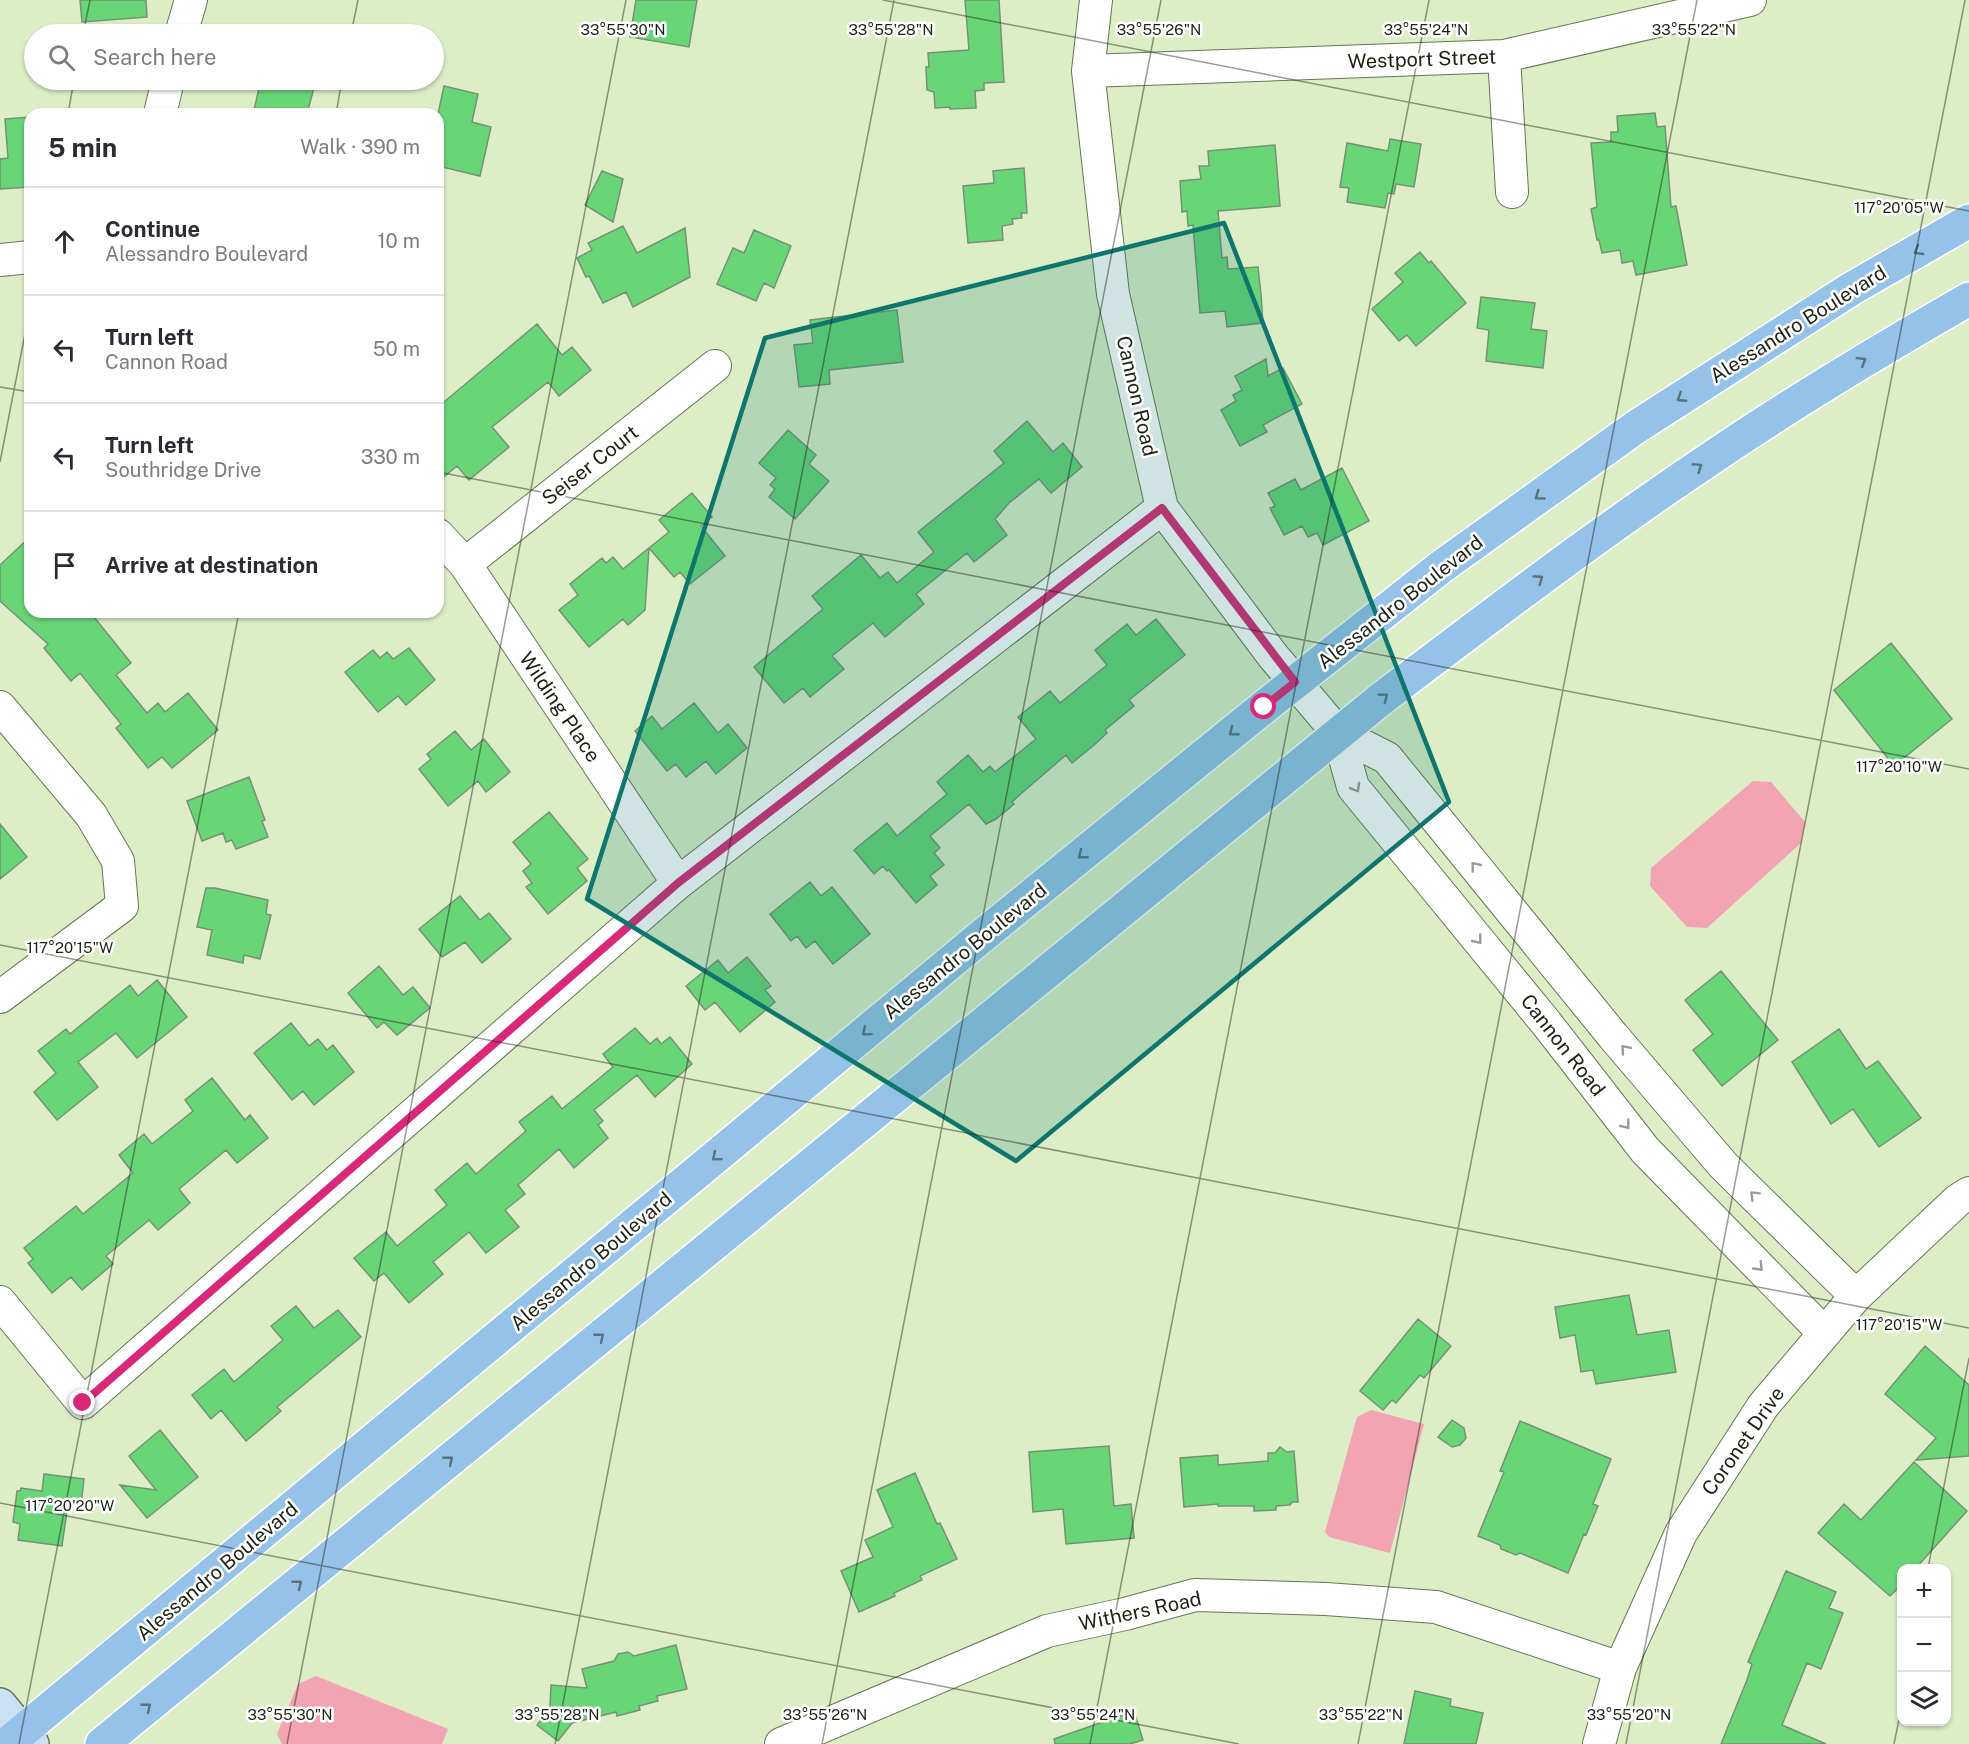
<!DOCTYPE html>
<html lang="en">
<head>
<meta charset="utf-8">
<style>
  :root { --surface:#fff; --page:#f7f7f7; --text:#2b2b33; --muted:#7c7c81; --line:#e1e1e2 }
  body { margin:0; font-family:"Public Sans",sans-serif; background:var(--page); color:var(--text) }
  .controls { position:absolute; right:18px; bottom:18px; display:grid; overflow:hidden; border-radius:12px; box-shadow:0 2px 4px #0004 }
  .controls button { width:54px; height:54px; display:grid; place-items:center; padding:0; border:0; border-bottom:2px solid var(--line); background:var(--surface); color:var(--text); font:30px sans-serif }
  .stop { position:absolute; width:18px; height:18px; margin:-14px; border:4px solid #db2777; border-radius:50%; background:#fff }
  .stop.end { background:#db2777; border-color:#fff; box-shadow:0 2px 6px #0008 }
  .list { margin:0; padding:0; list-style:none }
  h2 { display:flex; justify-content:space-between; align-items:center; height:78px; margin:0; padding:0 24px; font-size:26px }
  h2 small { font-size:20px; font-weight:400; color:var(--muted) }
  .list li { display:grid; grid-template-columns:39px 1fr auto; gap:18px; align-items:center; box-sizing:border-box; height:108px; padding:0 24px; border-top:2px solid var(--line) }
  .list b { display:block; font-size:22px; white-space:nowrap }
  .list p { margin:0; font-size:20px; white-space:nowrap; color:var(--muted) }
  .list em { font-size:20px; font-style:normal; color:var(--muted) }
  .icon { flex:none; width:33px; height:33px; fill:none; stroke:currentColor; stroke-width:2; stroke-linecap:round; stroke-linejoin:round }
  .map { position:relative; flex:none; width:1969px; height:1744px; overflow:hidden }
  .search { position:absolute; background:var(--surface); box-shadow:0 2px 4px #0004; left:24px; top:24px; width:420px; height:66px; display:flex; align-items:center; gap:15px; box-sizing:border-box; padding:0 21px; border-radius:33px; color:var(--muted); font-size:22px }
  .panel { position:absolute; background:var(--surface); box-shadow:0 2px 4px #0004; left:24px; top:108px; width:420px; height:510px; border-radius:18px }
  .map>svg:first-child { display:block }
  .green { fill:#f3a4b3 }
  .building { fill:#68d577; stroke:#749376; stroke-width:1.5 }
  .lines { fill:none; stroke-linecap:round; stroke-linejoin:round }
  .street-casing { stroke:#677653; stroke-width:34 }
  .secondary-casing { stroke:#677653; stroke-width:36 }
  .primary-casing { stroke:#fff; stroke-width:36 }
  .street { stroke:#fff; stroke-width:32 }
  .secondary { stroke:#cae1f4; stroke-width:33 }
  .primary { stroke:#94c2e9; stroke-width:33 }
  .oneway { stroke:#58727e }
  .oneway2 { stroke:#999c95 }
  .route { stroke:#db2777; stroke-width:8 }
  .marked { fill:#0f766e; fill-opacity:0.2; stroke:#0f766e; stroke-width:4.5; stroke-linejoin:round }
  .ticks { fill:none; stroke:#1c2213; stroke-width:1.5; stroke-opacity:0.45 }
  .labels { text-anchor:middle; stroke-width:5; stroke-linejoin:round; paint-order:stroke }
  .street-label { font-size:20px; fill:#1c2213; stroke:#fff }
  .ticks-label { font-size:15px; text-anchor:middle; fill:#1c2213; stroke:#fff; stroke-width:5; stroke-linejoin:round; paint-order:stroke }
</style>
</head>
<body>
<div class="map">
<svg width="1969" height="1744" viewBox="0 0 1969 1744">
  <rect width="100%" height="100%" fill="#ddeec6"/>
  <path class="green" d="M 1753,781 L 1771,782 L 1805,822 L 1801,843 L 1707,928 L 1687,927 L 1650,886 L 1651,868 Z
    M 1371,1410 L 1424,1424 L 1390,1553 L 1329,1537 L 1325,1532 L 1357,1417 Z
    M 316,1676 L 448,1729 L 442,1744 L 282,1744 L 277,1734 L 298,1684 Z"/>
  <path class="building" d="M 80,0 L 146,0 L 147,17 L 82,22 Z
    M 636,0 L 697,0 L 689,47 L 630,37 Z
    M 965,0 L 999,0 L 1004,82 L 984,83 L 984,90 L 975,91 L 976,108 L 950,109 L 950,107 L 935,108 L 934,92 L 927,90 L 926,67 L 929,67 L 928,53 L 969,50 Z
    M 261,80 L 316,80 L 307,114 L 253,114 Z
    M 444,86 L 478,94 L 472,122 L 491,127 L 480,176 L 438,166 L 438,114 Z
    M 1655,113 L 1657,127 L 1665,126 L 1671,207 L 1676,206 L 1687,265 L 1636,275 L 1633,261 L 1622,263 L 1620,250 L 1602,253 L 1599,240 L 1597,240 L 1591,209 L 1597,207 L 1591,143 L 1611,142 L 1611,132 L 1618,132 L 1617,116 Z
    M 30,117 L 30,187 L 0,189 L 0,159 L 8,158 L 5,119 Z
    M 1390,139 L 1421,144 L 1414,187 L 1396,184 L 1394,194 L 1388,193 L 1385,208 L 1347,202 L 1349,188 L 1340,187 L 1347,143 L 1388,151 Z
    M 1275,145 L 1280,206 L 1218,211 L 1222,258 L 1227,257 L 1228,269 L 1258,267 L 1261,294 L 1263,323 L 1227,327 L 1225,311 L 1200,313 L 1193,225 L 1188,226 L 1187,211 L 1182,212 L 1180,181 L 1201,179 L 1199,166 L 1209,166 L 1208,151 Z
    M 1024,168 L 1027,213 L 1021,213 L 1022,218 L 1012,219 L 1013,224 L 1002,226 L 1003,240 L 968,243 L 963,186 L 994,183 L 993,171 Z
    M 602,171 L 623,179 L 613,222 L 585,205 Z
    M 623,226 L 637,253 L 685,228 L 690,277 L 633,307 L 626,292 L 603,303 L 589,276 L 586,277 L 577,258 L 592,250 L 588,243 Z
    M 754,230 L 791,246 L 774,288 L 764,283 L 756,301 L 717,284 L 733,248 L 744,253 Z
    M 1420,252 L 1429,263 L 1431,261 L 1466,303 L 1416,346 L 1407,335 L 1399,341 L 1372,309 L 1403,282 L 1395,273 Z
    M 1481,297 L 1535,303 L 1531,329 L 1547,331 L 1543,368 L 1486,361 L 1489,330 L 1477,328 Z
    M 897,310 L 903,362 L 829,370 L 830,384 L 799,387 L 794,345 L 813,343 L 810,320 Z
    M 537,324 L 562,355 L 572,347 L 591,370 L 559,396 L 548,382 L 492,427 L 509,447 L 469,480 L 457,466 L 438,482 L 438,407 Z
    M 1266,359 L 1268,376 L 1283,368 L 1302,404 L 1263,425 L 1267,432 L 1240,446 L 1221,410 L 1236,401 L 1233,395 L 1242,390 L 1235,376 Z
    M 1027,421 L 1053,452 L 1063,443 L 1082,467 L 1051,493 L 1039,479 L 1009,503 L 995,519 L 1007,535 L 974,562 L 967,553 L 916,594 L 924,604 L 885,637 L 873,623 L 832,656 L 844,669 L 810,697 L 803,688 L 784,703 L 754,667 L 823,609 L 812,596 L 861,555 L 880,578 L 888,572 L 897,583 L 934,552 L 918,532 L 1004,463 L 994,451 Z
    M 788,430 L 816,455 L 809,464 L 829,481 L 795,519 L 769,497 L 775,489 L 770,485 L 776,478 L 759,463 Z
    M 1342,468 L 1369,521 L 1323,545 L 1317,533 L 1308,537 L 1302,526 L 1284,535 L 1270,508 L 1275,506 L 1268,493 L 1295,479 L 1301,490 Z
    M 692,493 L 712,517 L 701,526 L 725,556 L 690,584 L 680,572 L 674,577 L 649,548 L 669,532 L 659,520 Z
    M 30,537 L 30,612 L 90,612 L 131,663 L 116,675 L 147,713 L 158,703 L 165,712 L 188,693 L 218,730 L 172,768 L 162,757 L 148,768 L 116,728 L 121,724 L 80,673 L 71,681 L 44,648 L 48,644 L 0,601 L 0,565 Z
    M 649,548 L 645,610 L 628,625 L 623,619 L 589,647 L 559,610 L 578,595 L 570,584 L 602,558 L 606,563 L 613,557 L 623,569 Z
    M 1156,619 L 1185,655 L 1129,700 L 1134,706 L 1105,730 L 1107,733 L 1094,745 L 1072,763 L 1066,755 L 1024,791 L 1012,802 L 1014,804 L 996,819 L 986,824 L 969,804 L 930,836 L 940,848 L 934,853 L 944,865 L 930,876 L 937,885 L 916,903 L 889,870 L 887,871 L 883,866 L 874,874 L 854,850 L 887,823 L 897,836 L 947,794 L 937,782 L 968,755 L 983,772 L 990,766 L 995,772 L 1036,739 L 1018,717 L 1050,691 L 1060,703 L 1107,665 L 1095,650 L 1127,624 L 1136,635 Z
    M 1891,643 L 1952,719 L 1894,766 L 1834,690 Z
    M 409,648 L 435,680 L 406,705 L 398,696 L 378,712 L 345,672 L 373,650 L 380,658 L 387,652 L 393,659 Z
    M 694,703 L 718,733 L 728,724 L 747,748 L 716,774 L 706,761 L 686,777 L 676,764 L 667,771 L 635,731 L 652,716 L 662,729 Z
    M 455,731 L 471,750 L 484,739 L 510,772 L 486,792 L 478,781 L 448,806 L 419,769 L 431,759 L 427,754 Z
    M 249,777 L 265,820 L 262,821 L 268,837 L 236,849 L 232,840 L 226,842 L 223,833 L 202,841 L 187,801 Z
    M 549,812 L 588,859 L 577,868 L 587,881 L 548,914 L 526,887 L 532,883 L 523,871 L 531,864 L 513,842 Z
    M 0,824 L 27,857 L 0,879 Z
    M 810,882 L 821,896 L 832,887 L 870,934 L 833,964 L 815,941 L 806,948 L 797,936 L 791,941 L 770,914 Z
    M 206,888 L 215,888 L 268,900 L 266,914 L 271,915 L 260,959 L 244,955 L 243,963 L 207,955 L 212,930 L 197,927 Z
    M 460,896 L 480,920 L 489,913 L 511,939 L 482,963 L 465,942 L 442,957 L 419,929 Z
    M 747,957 L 771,986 L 765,990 L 775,1002 L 740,1032 L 715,1002 L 705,1010 L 686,986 L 718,960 L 728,973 Z
    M 379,966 L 403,995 L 413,987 L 430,1008 L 397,1035 L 384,1022 L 377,1028 L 348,993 Z
    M 1721,971 L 1778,1040 L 1722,1086 L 1693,1050 L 1713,1034 L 1685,1000 Z
    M 157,980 L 187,1017 L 137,1058 L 116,1033 L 78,1062 L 98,1087 L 57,1120 L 34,1092 L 56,1073 L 38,1051 L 66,1029 L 70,1034 L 130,985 L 138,996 Z
    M 291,1023 L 309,1046 L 318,1039 L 327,1050 L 333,1045 L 354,1072 L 314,1105 L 303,1091 L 292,1100 L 254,1053 Z
    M 635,1028 L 650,1044 L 657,1038 L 661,1044 L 670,1037 L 692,1064 L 655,1097 L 637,1075 L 594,1110 L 603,1121 L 598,1125 L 608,1138 L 574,1168 L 559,1149 L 518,1185 L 525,1194 L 505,1210 L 519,1227 L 486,1253 L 469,1232 L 433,1262 L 443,1274 L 409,1303 L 384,1273 L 374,1281 L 354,1258 L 386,1232 L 397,1246 L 447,1205 L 435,1190 L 467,1163 L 476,1174 L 526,1131 L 519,1122 L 552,1096 L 562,1109 L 613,1067 L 603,1054 Z
    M 1839,1029 L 1866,1069 L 1878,1061 L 1921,1118 L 1879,1147 L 1853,1109 L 1831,1124 L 1792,1062 Z
    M 212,1078 L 245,1120 L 250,1115 L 268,1138 L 237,1163 L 226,1150 L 179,1189 L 190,1203 L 158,1230 L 149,1220 L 106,1256 L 113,1264 L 82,1290 L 71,1277 L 52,1293 L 28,1263 L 33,1259 L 24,1248 L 76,1206 L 83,1214 L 133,1173 L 119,1155 L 144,1134 L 152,1144 L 193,1111 L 185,1100 Z
    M 1629,1295 L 1637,1335 L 1669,1330 L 1676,1372 L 1596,1384 L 1593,1370 L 1581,1372 L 1575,1335 L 1560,1338 L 1555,1307 Z
    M 296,1306 L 314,1328 L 338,1310 L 361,1337 L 277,1407 L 281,1411 L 246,1441 L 221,1410 L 211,1419 L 192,1395 L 224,1369 L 234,1382 L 283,1340 L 271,1326 Z
    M 1418,1319 L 1451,1346 L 1424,1378 L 1420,1375 L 1396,1403 L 1392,1400 L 1383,1410 L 1360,1391 Z
    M 1925,1346 L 1969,1385 L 1969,1456 L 1916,1460 L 1936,1438 L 1885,1394 Z
    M 1452,1420 L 1464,1428 L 1466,1438 L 1460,1445 L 1452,1447 L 1438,1437 Z
    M 1520,1421 L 1611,1459 L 1593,1504 L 1598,1506 L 1586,1535 L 1584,1534 L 1568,1573 L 1520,1553 L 1516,1555 L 1501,1549 L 1500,1545 L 1478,1536 L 1504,1472 L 1500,1471 Z
    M 160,1430 L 198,1477 L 147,1518 L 120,1485 L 156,1490 L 129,1456 Z
    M 1109,1446 L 1114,1506 L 1131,1504 L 1134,1538 L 1066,1544 L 1063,1509 L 1033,1512 L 1029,1452 Z
    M 1280,1447 L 1287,1452 L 1294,1451 L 1298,1502 L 1292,1502 L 1290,1505 L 1276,1506 L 1276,1510 L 1254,1511 L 1254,1506 L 1218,1506 L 1218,1504 L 1184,1507 L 1180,1458 L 1218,1455 L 1218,1465 L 1268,1461 L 1268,1453 L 1275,1453 Z
    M 1914,1462 L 1967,1511 L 1915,1569 L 1902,1569 L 1902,1584 L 1890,1596 L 1818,1533 L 1844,1504 L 1861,1520 Z
    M 915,1473 L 937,1524 L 940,1523 L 957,1559 L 920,1576 L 922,1580 L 894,1593 L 895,1596 L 859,1612 L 841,1571 L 873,1557 L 865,1540 L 893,1527 L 877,1490 Z
    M 44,1474 L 84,1479 L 81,1506 L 68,1504 L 62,1546 L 18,1540 L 20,1524 L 13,1522 L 17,1491 L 20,1491 L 21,1488 L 42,1491 Z
    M 1786,1571 L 1836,1592 L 1829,1608 L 1843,1613 L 1821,1669 L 1807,1663 L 1782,1725 L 1826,1744 L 1721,1744 L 1747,1680 L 1752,1664 L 1748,1662 Z
    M 676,1645 L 687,1689 L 657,1696 L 658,1701 L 639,1706 L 640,1710 L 617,1716 L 616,1712 L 572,1723 L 558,1741 L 537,1725 L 550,1707 L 551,1685 L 587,1688 L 582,1669 L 614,1661 L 618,1654 L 628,1652 L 634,1656 Z
    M 1415,1691 L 1451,1699 L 1450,1706 L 1483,1713 L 1476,1744 L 1404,1744 Z
    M 1134,1711 L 1143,1740 L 1130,1744 L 1055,1744 L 1054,1739 Z"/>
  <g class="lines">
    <defs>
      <path id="street" d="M 1096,0 L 1088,71 L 1113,294 L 1162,508 L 1273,656 L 1338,733 L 1387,758 L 1613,1036 L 1723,1165 L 1856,1296
        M 181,34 L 191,0
        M 1504,56 L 1512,192
        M 1088,71 L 1504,56 L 1750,0
        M 160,114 L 168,80
        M 0,260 L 30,257
        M 438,535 L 465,564 L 678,883
        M 465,564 L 715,366
        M 0,707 L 91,815 L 118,861 L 122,906 L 0,997
        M 1338,733 L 1353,787 L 1547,1024 L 1645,1150 L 1824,1333
        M 0,1302 L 83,1403 L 678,883 L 1162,508
        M 781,1744 L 1047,1631 L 1125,1614 L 1195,1595 L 1326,1599 L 1436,1607 L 1620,1668
        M 1599,1744 L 1620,1668 L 1681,1533 L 1763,1406 L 1856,1296 L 1958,1200 L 1969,1193"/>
      <path id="secondary" d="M 0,1705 L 32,1744"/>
      <path id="primary" d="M 7,1744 L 993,927 L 1264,707 L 1441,567 L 1636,427 L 1851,289 L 1969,221
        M 102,1744 L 1381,699 C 1488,618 1595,536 1707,461 C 1792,403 1880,350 1969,299"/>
    </defs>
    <use href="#street" class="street-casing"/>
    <use href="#secondary" class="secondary-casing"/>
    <use href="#primary" class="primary-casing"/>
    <use href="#street" class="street"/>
    <use href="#secondary" class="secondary"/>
    <use href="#primary" class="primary"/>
  </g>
  <defs><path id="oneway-chevron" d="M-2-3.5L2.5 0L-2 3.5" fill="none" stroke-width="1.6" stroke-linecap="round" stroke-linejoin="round" transform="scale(1.5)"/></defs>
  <g class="oneway">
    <use href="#oneway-chevron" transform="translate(1918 251) rotate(150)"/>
    <use href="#oneway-chevron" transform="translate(1862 361) rotate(-32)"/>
    <use href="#oneway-chevron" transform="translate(1681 398) rotate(147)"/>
    <use href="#oneway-chevron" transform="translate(1698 467) rotate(-35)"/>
    <use href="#oneway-chevron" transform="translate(1539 496) rotate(144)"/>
    <use href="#oneway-chevron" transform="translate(1539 579) rotate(-36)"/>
    <use href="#oneway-chevron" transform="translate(1384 697) rotate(-37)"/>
    <use href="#oneway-chevron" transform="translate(1233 732) rotate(141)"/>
    <use href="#oneway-chevron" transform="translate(1082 855) rotate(141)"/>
    <use href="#oneway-chevron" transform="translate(866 1032) rotate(140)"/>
    <use href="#oneway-chevron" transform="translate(716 1157) rotate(140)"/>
    <use href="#oneway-chevron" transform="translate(600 1337) rotate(-39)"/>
    <use href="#oneway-chevron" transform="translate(449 1460) rotate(-39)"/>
    <use href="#oneway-chevron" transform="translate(298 1584) rotate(-39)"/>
    <use href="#oneway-chevron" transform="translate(147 1707) rotate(-39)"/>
  </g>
  <g class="oneway2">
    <use href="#oneway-chevron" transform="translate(1356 788) rotate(60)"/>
    <use href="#oneway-chevron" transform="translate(1475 866) rotate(-129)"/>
    <use href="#oneway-chevron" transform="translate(1478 940) rotate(51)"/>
    <use href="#oneway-chevron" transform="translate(1625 1049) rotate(-130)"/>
    <use href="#oneway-chevron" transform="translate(1626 1125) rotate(52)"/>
    <use href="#oneway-chevron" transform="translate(1754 1195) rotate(-135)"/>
    <use href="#oneway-chevron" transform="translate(1759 1267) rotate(46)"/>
  </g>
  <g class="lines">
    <path class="route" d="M 83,1403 L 678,883 L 1162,508 L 1295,682 L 1264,707"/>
  </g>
  <path class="marked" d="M 1224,223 L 1449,802 L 1016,1161 L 587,899 L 765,338 Z"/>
  <path class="ticks" d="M 883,0 L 1969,211M 83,34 L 90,0M 351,34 L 358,0M 68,114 L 74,80M 336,114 L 342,80M 0,387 L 30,392M 0,462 L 30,308M 438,472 L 1969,769M 0,945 L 1969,1328M 0,1503 L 1239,1744M 1928,1568 L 1969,1358M 19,1744 L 239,612M 287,1744 L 626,0M 555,1744 L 894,0M 822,1744 L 1161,0M 1090,1744 L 1429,0M 1358,1744 L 1697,0M 1626,1744 L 1965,0M 1894,1744 L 1902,1705"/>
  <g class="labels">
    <g class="street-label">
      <text transform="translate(1422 59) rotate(-2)" y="7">Westport Street</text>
      <text transform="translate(1798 324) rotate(-32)" y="7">Alessandro Boulevard</text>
      <text transform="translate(1137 396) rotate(77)" y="7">Cannon Road</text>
      <text transform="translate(590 465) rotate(-38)" y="7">Seiser Court</text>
      <text transform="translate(1400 602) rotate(-38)" y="7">Alessandro Boulevard</text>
      <text transform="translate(560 707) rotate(56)" y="7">Wilding Place</text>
      <text transform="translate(965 951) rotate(-39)" y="7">Alessandro Boulevard</text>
      <text transform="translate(1563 1045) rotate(52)" y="7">Cannon Road</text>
      <text transform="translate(591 1261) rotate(-40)" y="7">Alessandro Boulevard</text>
      <text transform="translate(1743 1441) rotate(-55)" y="7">Coronet Drive</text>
      <text transform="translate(217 1571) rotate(-40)" y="7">Alessandro Boulevard</text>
      <text transform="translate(1140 1611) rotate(-12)" y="7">Withers Road</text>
    </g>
  </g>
  <g class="ticks-label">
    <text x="623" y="35">33°55'30"N</text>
    <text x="891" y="35">33°55'28"N</text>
    <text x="1159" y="35">33°55'26"N</text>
    <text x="1426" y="35">33°55'24"N</text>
    <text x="1694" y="35">33°55'22"N</text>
    <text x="1899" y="213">117°20'05"W</text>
    <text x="1899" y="772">117°20'10"W</text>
    <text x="70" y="953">117°20'15"W</text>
    <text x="1899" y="1330">117°20'15"W</text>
    <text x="70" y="1511">117°20'20"W</text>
    <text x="290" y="1720">33°55'30"N</text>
    <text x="557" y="1720">33°55'28"N</text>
    <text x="825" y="1720">33°55'26"N</text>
    <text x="1093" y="1720">33°55'24"N</text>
    <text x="1361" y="1720">33°55'22"N</text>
    <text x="1629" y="1720">33°55'20"N</text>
  </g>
</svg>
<div class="controls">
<button>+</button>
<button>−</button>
<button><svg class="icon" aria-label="layers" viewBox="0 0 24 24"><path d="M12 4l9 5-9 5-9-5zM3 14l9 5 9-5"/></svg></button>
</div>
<div class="stop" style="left:1264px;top:707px"></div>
<div class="stop end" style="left:83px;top:1403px"></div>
<div class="search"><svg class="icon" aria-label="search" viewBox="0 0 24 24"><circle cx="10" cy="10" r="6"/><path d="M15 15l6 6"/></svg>Search here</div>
<section class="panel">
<h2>5 min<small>Walk · 390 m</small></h2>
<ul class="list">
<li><svg class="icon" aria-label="ahead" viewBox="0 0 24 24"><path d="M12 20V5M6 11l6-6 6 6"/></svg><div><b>Continue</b><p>Alessandro Boulevard</p></div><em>10 m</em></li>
<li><svg class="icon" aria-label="left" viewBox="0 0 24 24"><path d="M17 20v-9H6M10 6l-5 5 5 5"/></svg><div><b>Turn left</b><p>Cannon Road</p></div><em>50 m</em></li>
<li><svg class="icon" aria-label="left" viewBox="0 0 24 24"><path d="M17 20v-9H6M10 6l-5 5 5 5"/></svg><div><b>Turn left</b><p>Southridge Drive</p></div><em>330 m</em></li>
<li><svg class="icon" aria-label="arrive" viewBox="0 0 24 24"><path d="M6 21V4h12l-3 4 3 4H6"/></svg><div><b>Arrive at destination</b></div></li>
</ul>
</section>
</div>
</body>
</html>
